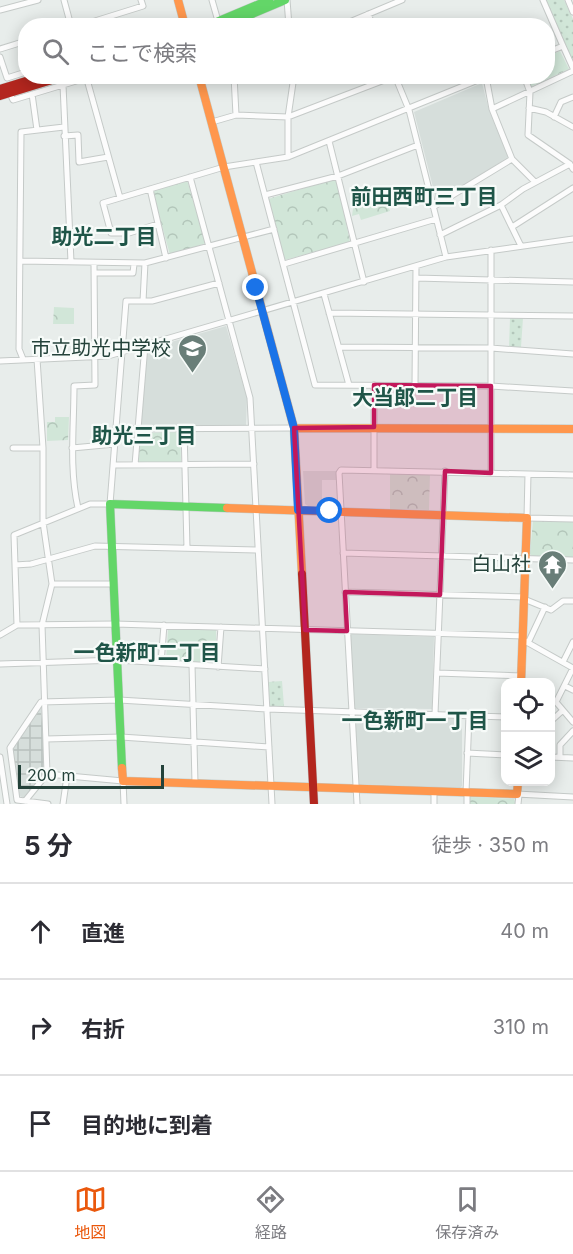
<!DOCTYPE html>
<html lang="ja">
<head>
<meta charset="utf-8">
<style>
  :root { --surface:#fff; --page:#f2f2f3; --text:#2b2b33; --muted:#7c7c81; --line:#e1e1e2; --accent:#ea580c }
  body { margin:0; font-family:Inter,"Noto Sans JP",sans-serif; background:var(--page); color:var(--text) }
  .controls { position:absolute; right:18px; bottom:18px; display:grid; overflow:hidden; border-radius:12px; box-shadow:0 3px 15px #0003 }
  .controls button { width:54px; height:54px; display:grid; place-items:center; padding:0; border:0; border-bottom:2px solid var(--line); background:var(--surface); color:var(--text); font:30px sans-serif }
  .scale { position:absolute; left:18px; bottom:15px; width:146px; box-sizing:border-box; padding-left:6px; border:3px solid #24423a; border-top:0; font-size:16px; line-height:21px; white-space:nowrap; color:#24423a; -webkit-text-stroke:4px #f7fbf9; paint-order:stroke }
  .stop { position:absolute; width:18px; height:18px; margin:-14px; border:4px solid #1a73e8; border-radius:50%; background:#fff }
  .stop.end { background:#1a73e8; border-color:#fff; box-shadow:0 2px 6px #0008 }
  .list { margin:0; padding:0; list-style:none }
  h2 { display:flex; justify-content:space-between; align-items:center; height:78px; margin:0; padding:0 24px; font-size:26px }
  h2 small { font-size:20px; font-weight:400; color:var(--muted) }
  .list li { display:grid; grid-template-columns:39px 1fr auto; gap:18px; align-items:center; box-sizing:border-box; height:96px; padding:0 24px; border-top:2px solid var(--line) }
  .list b { display:block; font-size:22px; white-space:nowrap }
  .list em { font-size:20px; font-style:normal; color:var(--muted) }
  .icon { flex:none; width:33px; height:33px; fill:none; stroke:currentColor; stroke-width:2; stroke-linecap:round; stroke-linejoin:round }
  .map { position:relative; flex:none; width:573px; height:804px; overflow:hidden }
  .search { position:absolute; background:var(--surface); box-shadow:0 3px 15px #0003; left:18px; right:18px; top:18px; height:66px; display:flex; align-items:center; gap:15px; box-sizing:border-box; padding:0 21px; border-radius:24px; color:var(--muted); font-size:22px }
  .sheet { height:366px; background:var(--surface) }
  nav { display:flex; justify-content:space-around; align-items:center; box-sizing:border-box; height:84px; border-top:2px solid var(--line); background:var(--surface); font-size:16px; color:var(--muted) }
  nav a { display:grid; justify-items:center; gap:3px }
  nav .on { color:var(--accent) }
  .map>svg:first-child { display:block }
  .built { fill:#d6dedb }
  .industrial { fill:url(#industrial-grid) }
  .grass { fill:url(#grass-dots) }
  .forest { fill:url(#forest-crowns) }
  .lines { fill:none; stroke-linecap:round; stroke-linejoin:round }
  .street-casing { stroke:#c5cac8; stroke-width:7 }
  .fast-casing { stroke:#c3cbc8; stroke-width:9 }
  .slow-casing { stroke:#c3cbc8; stroke-width:9 }
  .jam-casing { stroke:#c3cbc8; stroke-width:9 }
  .street { stroke:#fcfcfc; stroke-width:5 }
  .fast { stroke:#63d668; stroke-width:8 }
  .slow { stroke:#ff974d; stroke-width:8 }
  .jam { stroke:#b3261e; stroke-width:8 }
  .route { stroke:#1a73e8; stroke-width:8 }
  .marked { fill:#c2185b; fill-opacity:0.2; stroke:#c2185b; stroke-width:4.5; stroke-linejoin:round }
  .labels { text-anchor:middle; stroke-width:4.5; stroke-linejoin:round; paint-order:stroke }
  .poi-label { font-size:20px; fill:#24423a; stroke:#f7fbf9; text-anchor:end }
  .neighbourhood-label { font-size:21px; font-weight:bold; fill:#1f5548; stroke:#f7fbf9 }
</style>
</head>
<body>
<div class="map">
<svg width="573" height="804" viewBox="0 0 573 804">
  <defs>
    <pattern id="industrial-grid" width="8" height="8" patternUnits="userSpaceOnUse" patternTransform="scale(1.5)"><rect width="8" height="8" fill="#d6dedb"/><path d="M0 4h8M4 0v8" fill="none" stroke="#b8c0bd"/></pattern>
    <pattern id="grass-dots" width="8" height="8" patternUnits="userSpaceOnUse" patternTransform="scale(1.5)"><rect width="8" height="8" fill="#d1e6d8"/><path d="M2 2h.1M6 6h.1" fill="none" stroke="#b3c6ba" stroke-width="1.8" stroke-linecap="round"/></pattern>
    <pattern id="forest-crowns" width="20" height="18" patternUnits="userSpaceOnUse" patternTransform="scale(1.5)"><rect width="20" height="18" fill="#d1e6d8"/><path d="M2 6a3 3 0 1 1 6 0M12 15a3 3 0 1 1 6 0" fill="none" stroke="#b3c6ba"/></pattern>
  </defs>
  <rect width="100%" height="100%" fill="#e8edeb"/>
  <path class="built" d="M 482,83 L 489,110 L 508,157 L 440,201 L 436,199 L 414,112 Z
    M 226,326 L 247,398 L 246,425 L 141,427 L 147,349 Z
    M 303,471 L 336,471 L 336,480 L 322,480 L 322,507 L 308,506 L 305,504 Z
    M 350,634 L 434,637 L 432,709 L 355,708 L 352,706 Z
    M 356,714 L 462,719 L 462,786 L 460,788 L 359,784 L 354,716 Z"/>
  <path class="industrial" d="M 41,707 L 45,773 L 27,798 L 18,796 L 11,748 Z"/>
  <path class="grass" d="M 545,0 L 564,0 L 573,19 L 573,64 Z
    M 510,318 L 523,318 L 521,347 L 509,347 Z
    M 282,681 L 284,706 L 270,706 L 268,682 Z"/>
  <path class="forest" d="M 560,51 L 569,69 L 530,87 L 526,77 L 548,76 L 548,56 Z
    M 334,179 L 337,181 L 350,242 L 285,260 L 268,199 Z
    M 187,180 L 206,243 L 170,255 L 153,193 L 154,190 Z
    M 384,196 L 390,211 L 361,220 L 359,214 L 352,216 L 353,208 Z
    M 54,307 L 74,308 L 74,324 L 53,324 Z
    M 55,417 L 69,417 L 68,440 L 47,441 L 47,422 L 55,422 Z
    M 180,432 L 181,462 L 138,463 L 140,433 Z
    M 390,473 L 430,474 L 429,510 L 390,509 Z
    M 533,520 L 573,521 L 573,558 L 532,556 L 530,554 Z
    M 168,629 L 216,630 L 217,663 L 166,661 Z
    M 470,797 L 514,799 L 516,804 L 469,804 Z"/>
  <g class="lines">
    <defs>
      <path id="street" d="M 64,0 L 71,26
        M 212,0 L 218,21
        M 287,0 L 289,26
        M 543,0 L 563,46 L 548,52
        M 568,0 L 573,12
        M 0,10 L 38,0
        M 368,14 L 373,26
        M 79,26 L 143,6 L 141,0
        M 340,26 L 402,0
        M 563,46 L 573,68
        M 0,49 L 26,41
        M 0,57 L 7,78 L 26,72
        M 86,76 L 120,198
        M 234,76 L 236,115
        M 395,76 L 409,110 L 446,257
        M 524,76 L 530,92 L 528,135 L 570,164 L 573,169
        M 486,77 L 492,109 L 512,159 L 535,182
        M 63,85 L 71,262
        M 32,94 L 37,130
        M 12,98 L 13,100 L 86,78
        M 529,108 L 546,112 L 573,127
        M 492,109 L 573,71
        M 554,117 L 561,102 L 573,97
        M 212,122 L 236,115 L 288,117 L 395,76
        M 64,136 L 78,135 L 79,162 L 108,157
        M 329,141 L 364,282
        M 288,157 L 288,117 L 294,76
        M 256,162 L 315,385 L 491,386 L 573,391
        M 190,177 L 250,398 L 272,804
        M 150,189 L 166,258
        M 265,195 L 338,176 L 418,145
        M 501,205 L 521,246
        M 433,207 L 512,159
        M 158,224 L 129,233 L 111,233 L 103,203 L 224,167 L 288,157 L 488,76
        M 512,227 L 573,188
        M 440,235 L 501,205 L 523,189 L 570,164
        M 20,261 L 145,263 L 274,229
        M 284,264 L 436,219
        M 94,273 L 133,273 L 134,264
        M 416,278 L 573,282
        M 219,283 L 152,301 L 126,301 L 110,504 L 90,504 L 14,535 L 17,625 L 115,624 L 523,636
        M 324,294 L 349,385
        M 143,301 L 145,263
        M 329,313 L 573,316
        M 339,347 L 491,348 L 573,354
        M 23,359 L 19,349 L 21,132 L 64,127
        M 37,359 L 43,448 L 43,522 L 52,584 L 42,625 L 47,774 L 123,781 L 124,804
        M 0,361 L 108,356 L 446,257 L 573,239
        M 415,385 L 416,266
        M 116,429 L 294,428
        M 184,429 L 187,548
        M 13,448 L 43,448
        M 72,448 L 115,444
        M 113,465 L 254,464
        M 135,465 L 145,345
        M 374,470 L 374,385
        M 491,473 L 491,250
        M 528,474 L 527,518 L 573,519
        M 78,508 C 69,468 74,427 74,386 L 95,385 L 94,263
        M 343,553 L 573,560
        M 15,565 L 31,564 L 95,546 L 258,550
        M 52,584 L 113,584
        M 345,592 L 524,597
        M 524,599 L 551,610 L 563,601 L 573,601
        M 0,635 L 17,625
        M 523,640 L 573,668
        M 528,643 L 545,607
        M 563,662 L 573,642
        M 161,663 L 164,625
        M 0,664 L 117,660 L 265,669
        M 192,665 L 195,783
        M 218,667 L 221,627
        M 573,668 L 556,702 L 573,722
        M 437,673 L 521,676
        M 565,686 L 573,690
        M 435,714 L 445,471
        M 550,722 L 562,711
        M 46,739 L 121,737 L 269,747
        M 467,753 L 506,755
        M 0,757 L 7,804
        M 550,757 L 573,758
        M 560,757 L 560,745 L 573,731
        M 466,793 L 469,715
        M 517,794 L 573,797
        M 25,801 L 47,774
        M 48,804 L 17,800 L 10,748 L 41,702 L 119,700 L 267,709 L 506,717
        M 63,804 L 67,776
        M 357,804 L 339,473 L 341,470 L 573,475
        M 434,804 L 434,792
        M 467,804 L 467,793
        M 518,804 L 519,795"/>
      <path id="fast" d="M 207,26 L 269,0
        M 224,26 L 285,0
        M 122,768 L 110,504 L 227,508"/>
      <path id="slow" d="M 178,0 L 185,26
        M 199,76 L 294,428 L 302,574
        M 294,428 L 573,429
        M 227,508 L 527,518 L 521,682
        M 122,768 L 123,781 L 517,794 L 518,782"/>
      <path id="jam" d="M 0,89 L 42,76
        M 0,96 L 65,76
        M 302,574 L 314,804"/>
    </defs>
    <use href="#street" class="street-casing"/>
    <use href="#fast" class="fast-casing"/>
    <use href="#slow" class="slow-casing"/>
    <use href="#jam" class="jam-casing"/>
    <use href="#street" class="street"/>
    <use href="#fast" class="fast"/>
    <use href="#slow" class="slow"/>
    <use href="#jam" class="jam"/>
  </g>
  <g class="lines">
    <path class="route" d="M 256,288 L 294,428 L 298,510 L 330,511"/>
  </g>
  <path class="marked" d="M 374,385 L 491,386 L 491,473 L 445,471 L 440,595 L 345,592 L 347,631 L 305,630 L 294,428 L 374,427 Z"/>
  <defs>
    <symbol id="school-pin" viewBox="-11 -11 22 30"><path d="M0 17L-7.5 6A9.5 9.5 0 1 1 7.5 6Z" fill="#697e78" stroke="#f7fbf9"/><path d="M0-5L7-2L0 1L-7-2ZM-4 1L0 2.5L4 1V4Q0 6-4 4Z" fill="#fff"/></symbol>
    <symbol id="temple-pin" viewBox="-11 -11 22 30"><path d="M0 17L-7.5 6A9.5 9.5 0 1 1 7.5 6Z" fill="#697e78" stroke="#f7fbf9"/><path d="M0-6L5-2H3V0L6.5 2.5H4V6H1.5V3h-3V6H-4V2.5H-6.5L-3 0V-2H-5Z" fill="#fff"/></symbol>
  </defs>
  <g fill-rule="evenodd">
    <use href="#school-pin" x="176" y="332" width="33" height="45"/>
    <use href="#temple-pin" x="536" y="548" width="33" height="45"/>
  </g>
  <g class="labels">
    <g class="poi-label">
      <text x="171" y="355">市立助光中学校</text>
      <text x="531" y="571">白山社</text>
    </g>
    <g class="neighbourhood-label">
      <text x="424" y="204">前田西町三丁目</text>
      <text x="104" y="244">助光二丁目</text>
      <text x="415" y="405">大当郎二丁目</text>
      <text x="144" y="443">助光三丁目</text>
      <text x="147" y="660">一色新町二丁目</text>
      <text x="415" y="728">一色新町一丁目</text>
    </g>
  </g>
</svg>
<div class="controls">
<button><svg class="icon" aria-label="locate" viewBox="0 0 24 24"><circle cx="12" cy="12" r="6"/><path d="M12 2v4M12 18v4M2 12h4M18 12h4"/></svg></button>
<button><svg class="icon" aria-label="layers" viewBox="0 0 24 24"><path d="M12 4l9 5-9 5-9-5zM3 14l9 5 9-5"/></svg></button>
</div>
<div class="scale">200 m</div>
<div class="stop" style="left:330px;top:511px"></div>
<div class="stop end" style="left:256px;top:288px"></div>
<div class="search"><svg class="icon" aria-label="search" viewBox="0 0 24 24"><circle cx="10" cy="10" r="6"/><path d="M15 15l6 6"/></svg>ここで検索</div>
</div>
<section class="sheet">
<h2>5 分<small>徒歩 · 350 m</small></h2>
<ul class="list">
<li><svg class="icon" aria-label="ahead" viewBox="0 0 24 24"><path d="M12 20V5M6 11l6-6 6 6"/></svg><div><b>直進</b></div><em>40 m</em></li>
<li><svg class="icon" aria-label="right" viewBox="0 0 24 24"><path d="M7 20v-9h11M14 6l5 5-5 5"/></svg><div><b>右折</b></div><em>310 m</em></li>
<li><svg class="icon" aria-label="arrive" viewBox="0 0 24 24"><path d="M6 21V4h12l-3 4 3 4H6"/></svg><div><b>目的地に到着</b></div></li>
</ul>
</section>
<nav>
<a class="on"><svg class="icon" aria-label="map" viewBox="0 0 24 24"><path d="M3 6l6-2 6 2 6-2v14l-6 2-6-2-6 2zM9 4v14M15 6v14"/></svg>地図</a>
<a><svg class="icon" aria-label="directions" viewBox="0 0 24 24"><path d="M12 3l9 9-9 9-9-9zM9 14v-3h6M13 9l2 2-2 2"/></svg>経路</a>
<a><svg class="icon" aria-label="saved" viewBox="0 0 24 24"><path d="M7 4h10v16l-5-4-5 4z"/></svg>保存済み</a>
</nav>
</body>
</html>
